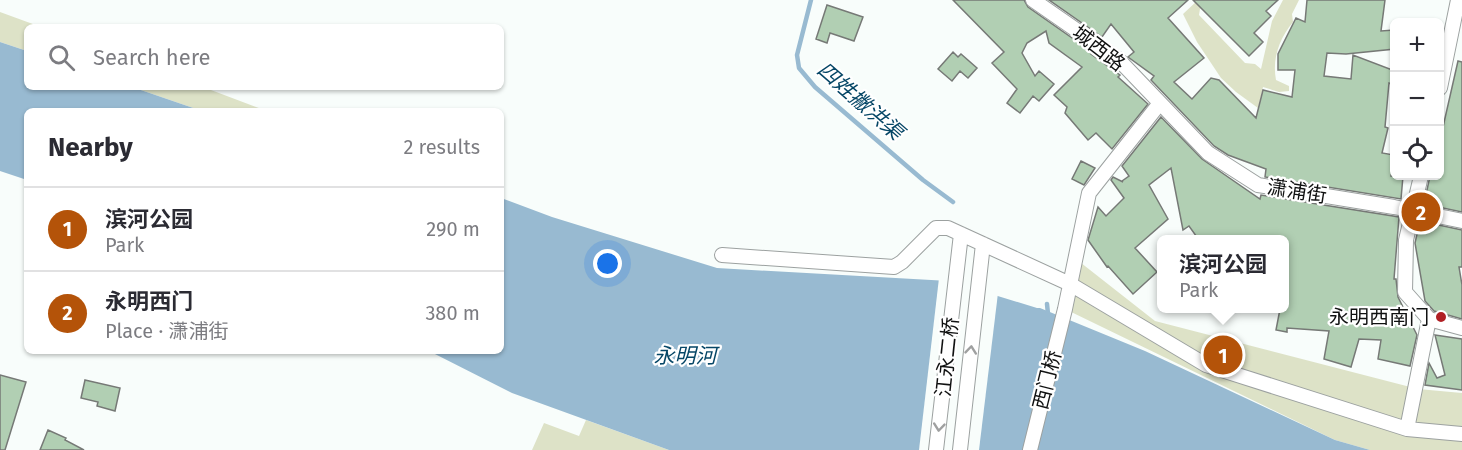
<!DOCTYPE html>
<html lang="en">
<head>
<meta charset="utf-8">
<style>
  :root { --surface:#fff; --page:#f2f2f3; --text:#2b2b33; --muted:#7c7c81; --line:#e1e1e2; --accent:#b45309 }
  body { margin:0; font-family:"Fira Sans","Noto Sans SC",sans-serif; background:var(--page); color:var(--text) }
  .controls { position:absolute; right:18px; top:18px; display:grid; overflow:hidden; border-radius:9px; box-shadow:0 2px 4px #0004 }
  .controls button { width:54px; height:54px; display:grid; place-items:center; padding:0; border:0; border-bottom:2px solid var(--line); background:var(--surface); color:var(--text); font:30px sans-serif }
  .you { position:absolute; left:608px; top:264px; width:21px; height:21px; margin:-15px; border:4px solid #fff; border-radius:50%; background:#1a73e8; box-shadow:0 0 0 9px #1a73e833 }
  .badge { display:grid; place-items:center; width:39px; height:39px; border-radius:50%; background:var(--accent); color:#fff; font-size:20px; font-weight:700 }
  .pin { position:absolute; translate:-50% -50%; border:3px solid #fff; box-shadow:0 2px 6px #0006 }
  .popup { position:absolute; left:1157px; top:235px; width:132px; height:78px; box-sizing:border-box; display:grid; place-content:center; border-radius:9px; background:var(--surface); filter:drop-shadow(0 2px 4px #0005); font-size:20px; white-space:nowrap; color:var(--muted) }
  .popup b { font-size:22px; color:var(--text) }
  .popup::after { content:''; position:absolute; left:50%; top:100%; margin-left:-12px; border:12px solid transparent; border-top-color:var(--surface) }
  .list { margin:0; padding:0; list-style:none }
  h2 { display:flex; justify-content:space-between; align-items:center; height:78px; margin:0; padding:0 24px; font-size:26px }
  h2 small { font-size:20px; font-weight:400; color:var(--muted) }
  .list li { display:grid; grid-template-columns:39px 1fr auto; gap:18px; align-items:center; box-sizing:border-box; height:84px; padding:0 24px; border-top:2px solid var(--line) }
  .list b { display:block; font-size:22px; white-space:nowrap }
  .list p { margin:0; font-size:20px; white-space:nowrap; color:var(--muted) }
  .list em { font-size:20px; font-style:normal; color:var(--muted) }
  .icon { flex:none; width:33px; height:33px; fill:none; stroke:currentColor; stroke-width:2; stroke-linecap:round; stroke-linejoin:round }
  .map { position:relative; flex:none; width:1462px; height:450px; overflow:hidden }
  .search { position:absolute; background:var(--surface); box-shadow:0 2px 4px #0004; left:24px; top:24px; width:480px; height:66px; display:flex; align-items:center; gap:15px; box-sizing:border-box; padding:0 21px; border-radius:9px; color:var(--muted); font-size:22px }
  .panel { position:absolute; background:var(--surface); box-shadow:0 2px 4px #0004; left:24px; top:108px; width:480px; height:246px; border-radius:9px }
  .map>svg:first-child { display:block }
  .green { fill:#dde2c7 }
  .water { fill:#98bad1 }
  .pier { fill:#f8fdfb }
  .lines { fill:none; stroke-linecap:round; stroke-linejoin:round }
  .stream { stroke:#98bad1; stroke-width:4.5 }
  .building { fill:#b1cfb3; stroke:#767976; stroke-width:1.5 }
  .street-casing { stroke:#9ca1a0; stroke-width:16 }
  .street { stroke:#fff; stroke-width:14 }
  .oneway { stroke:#9fa0a0 }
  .poi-dot { fill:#b01f24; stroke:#fff; stroke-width:2 }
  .labels { text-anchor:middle; stroke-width:4.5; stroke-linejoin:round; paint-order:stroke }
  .street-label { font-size:20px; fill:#101111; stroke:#fff }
  .poi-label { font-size:20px; fill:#101111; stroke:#fff; text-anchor:end }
  .water-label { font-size:21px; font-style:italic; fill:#054666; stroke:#fff }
</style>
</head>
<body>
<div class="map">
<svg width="1462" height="450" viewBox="0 0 1462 450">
  <rect width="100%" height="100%" fill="#f8fdfb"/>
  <path class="green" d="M 1198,0 L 1208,0 L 1200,9 L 1199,15 L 1245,63 L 1255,64 L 1261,69 L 1272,21 L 1283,0 L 1299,0 L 1292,14 L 1293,22 C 1279,39 1272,59 1276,80 L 1289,86 L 1289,91 L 1279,92 L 1263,87 L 1258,108 L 1236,92 L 1221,78 L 1197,42 L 1183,14 Z
    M 0,12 L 41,27 L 27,27 L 27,51 L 0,42 Z
    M 132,87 L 203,87 L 267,111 L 202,111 Z
    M 1076,259 L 1155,321 L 1418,389 L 1462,393 L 1462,450 L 1370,450 L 1335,440 L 1065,309 Z
    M 586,420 L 669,450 L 532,450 L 544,423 L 579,436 Z"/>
  <path class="water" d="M 0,42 L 27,51 L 27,87 L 132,87 L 202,111 L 27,111 L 27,180 L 0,171 Z
    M 501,198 L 552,217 L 717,268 L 949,281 L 1037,308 L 1040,308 L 1145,351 L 1335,440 L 1370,450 L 669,450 L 512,393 L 429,351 L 501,351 Z"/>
  <path class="pier" d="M 939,278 L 950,278 L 998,293 L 979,450 L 919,450 Z"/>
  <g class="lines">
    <path class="stream" d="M 811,0 L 797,55 L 799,68 L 815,87 L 923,180 L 953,202
      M 1047,304 L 1048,314"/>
  </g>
  <path class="building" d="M 953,0 L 1024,0 L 1028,7 L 1092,52 L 1091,54 L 1120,75 L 1118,77 L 1148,104 L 1112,149 L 1096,133 L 1088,140 L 1065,113 L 1067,107 L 1054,95 L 1082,67 L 1049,43 L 1046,31 L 1027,43 L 1022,53 L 1035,76 L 1039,71 L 1054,84 L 1039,101 L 1033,96 L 1020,113 L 1007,103 L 1017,89 L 992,63 L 1004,52 Z
    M 1049,0 L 1188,0 L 1168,18 L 1204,58 L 1174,82 L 1192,99 L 1211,78 L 1219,80 L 1256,118 L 1263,90 L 1292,97 L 1295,70 L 1278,70 L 1278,54 L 1296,18 L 1305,22 L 1307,0 L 1385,0 L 1381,31 L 1394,30 L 1395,49 L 1346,54 L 1327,53 L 1324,76 L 1351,79 L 1353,55 L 1395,71 L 1395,85 L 1389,83 L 1385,127 L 1388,128 L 1382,153 L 1394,155 L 1391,176 L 1403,176 L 1401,199 L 1265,177 L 1266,169 L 1228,155 L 1214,146 L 1151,80 L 1154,76 L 1128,57 L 1134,52 L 1111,24 L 1102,37 Z
    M 1193,0 L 1278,0 L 1266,11 L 1271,16 L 1254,33 L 1263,42 L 1249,56 Z
    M 827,5 L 863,17 L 854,41 L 830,33 L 827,43 L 816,39 Z
    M 953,52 L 958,57 L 961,54 L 977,68 L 968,78 L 960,71 L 952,81 L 938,69 Z
    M 1458,61 L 1462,62 L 1462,212 L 1424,204 L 1430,176 L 1440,176 L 1440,140 Z
    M 1161,117 L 1202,159 L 1260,199 L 1261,195 L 1399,217 L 1394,279 L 1396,279 L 1398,297 L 1417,335 L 1410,366 L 1378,359 L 1381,340 L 1359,339 L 1351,367 L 1324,359 L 1329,331 L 1287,328 L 1287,332 L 1276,330 L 1280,309 L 1284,309 L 1284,240 L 1199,240 L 1189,226 L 1183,230 L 1171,168 L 1149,185 L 1168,219 L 1135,248 L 1157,272 L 1133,294 L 1108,266 L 1107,267 L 1088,240 L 1098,207 L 1106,216 L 1124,198 L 1111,180 L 1113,177 L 1123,182 L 1122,181 L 1129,176 L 1122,166 Z
    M 1081,161 L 1095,168 L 1084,185 L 1072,179 Z
    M 1420,221 L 1462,230 L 1462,267 L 1459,267 L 1462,285 L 1462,319 L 1434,311 L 1425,301 L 1415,243 Z
    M 1435,335 L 1462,339 L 1462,390 L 1425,385 L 1429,363 L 1437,378 L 1445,375 Z
    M 0,375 L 26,382 L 5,450 L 0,450 Z
    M 85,380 L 120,388 L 115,411 L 97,406 L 98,402 L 81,398 Z
    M 48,430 L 66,438 L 65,440 L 84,450 L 40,450 Z"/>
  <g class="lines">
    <defs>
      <path id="street" d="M 1033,0 L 1118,59 L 1208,153 L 1258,185 L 1394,207 L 1462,221
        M 1440,88 L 1458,0
        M 1421,176 L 1406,240 L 1405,292 L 1429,319 L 1462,328
        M 722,255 L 894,267 L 902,262 L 936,228 L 948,228 L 1070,284 L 1206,365 L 1407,429 L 1462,434
        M 1407,429 L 1429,319
        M 936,450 L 961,234
        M 960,450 L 983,244
        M 1030,450 L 1065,309 L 1089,193 L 1160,103"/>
    </defs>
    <use href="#street" class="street-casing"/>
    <use href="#street" class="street"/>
  </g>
  <defs><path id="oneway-chevron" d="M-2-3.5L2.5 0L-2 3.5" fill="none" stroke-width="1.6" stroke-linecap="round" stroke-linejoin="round" transform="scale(1.5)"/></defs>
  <g class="oneway">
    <use href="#oneway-chevron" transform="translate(971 350) rotate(-84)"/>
    <use href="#oneway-chevron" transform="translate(939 427) rotate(96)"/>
  </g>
  <circle class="poi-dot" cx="1441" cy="317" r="6"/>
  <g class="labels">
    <g class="street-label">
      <text transform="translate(1099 48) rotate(38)" y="7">城西路</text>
      <text transform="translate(1297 191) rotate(9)" y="7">潇浦街</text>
      <text transform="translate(947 357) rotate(-84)" y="7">江永二桥</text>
      <text transform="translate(1047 380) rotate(-76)" y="7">西门桥</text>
    </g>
    <g class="poi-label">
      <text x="1429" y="324">永明西南门</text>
    </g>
    <g class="water-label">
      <text transform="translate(860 101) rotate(41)" y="7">四姓撇洪渠</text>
      <text x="685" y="363">永明河</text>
    </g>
  </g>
</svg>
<div class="controls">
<button>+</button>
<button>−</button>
<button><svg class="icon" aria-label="locate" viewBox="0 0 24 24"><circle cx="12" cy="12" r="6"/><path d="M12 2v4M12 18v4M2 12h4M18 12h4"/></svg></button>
</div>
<div class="you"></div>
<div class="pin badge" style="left:1223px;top:355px">1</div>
<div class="popup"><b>滨河公园</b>Park</div>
<div class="pin badge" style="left:1421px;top:212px">2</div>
<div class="search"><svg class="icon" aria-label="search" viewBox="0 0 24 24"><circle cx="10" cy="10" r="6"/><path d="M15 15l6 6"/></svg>Search here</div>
<section class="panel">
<h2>Nearby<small>2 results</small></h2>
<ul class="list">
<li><span class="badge">1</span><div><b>滨河公园</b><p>Park</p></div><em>290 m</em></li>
<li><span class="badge">2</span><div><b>永明西门</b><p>Place · 潇浦街</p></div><em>380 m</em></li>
</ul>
</section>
</div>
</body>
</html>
